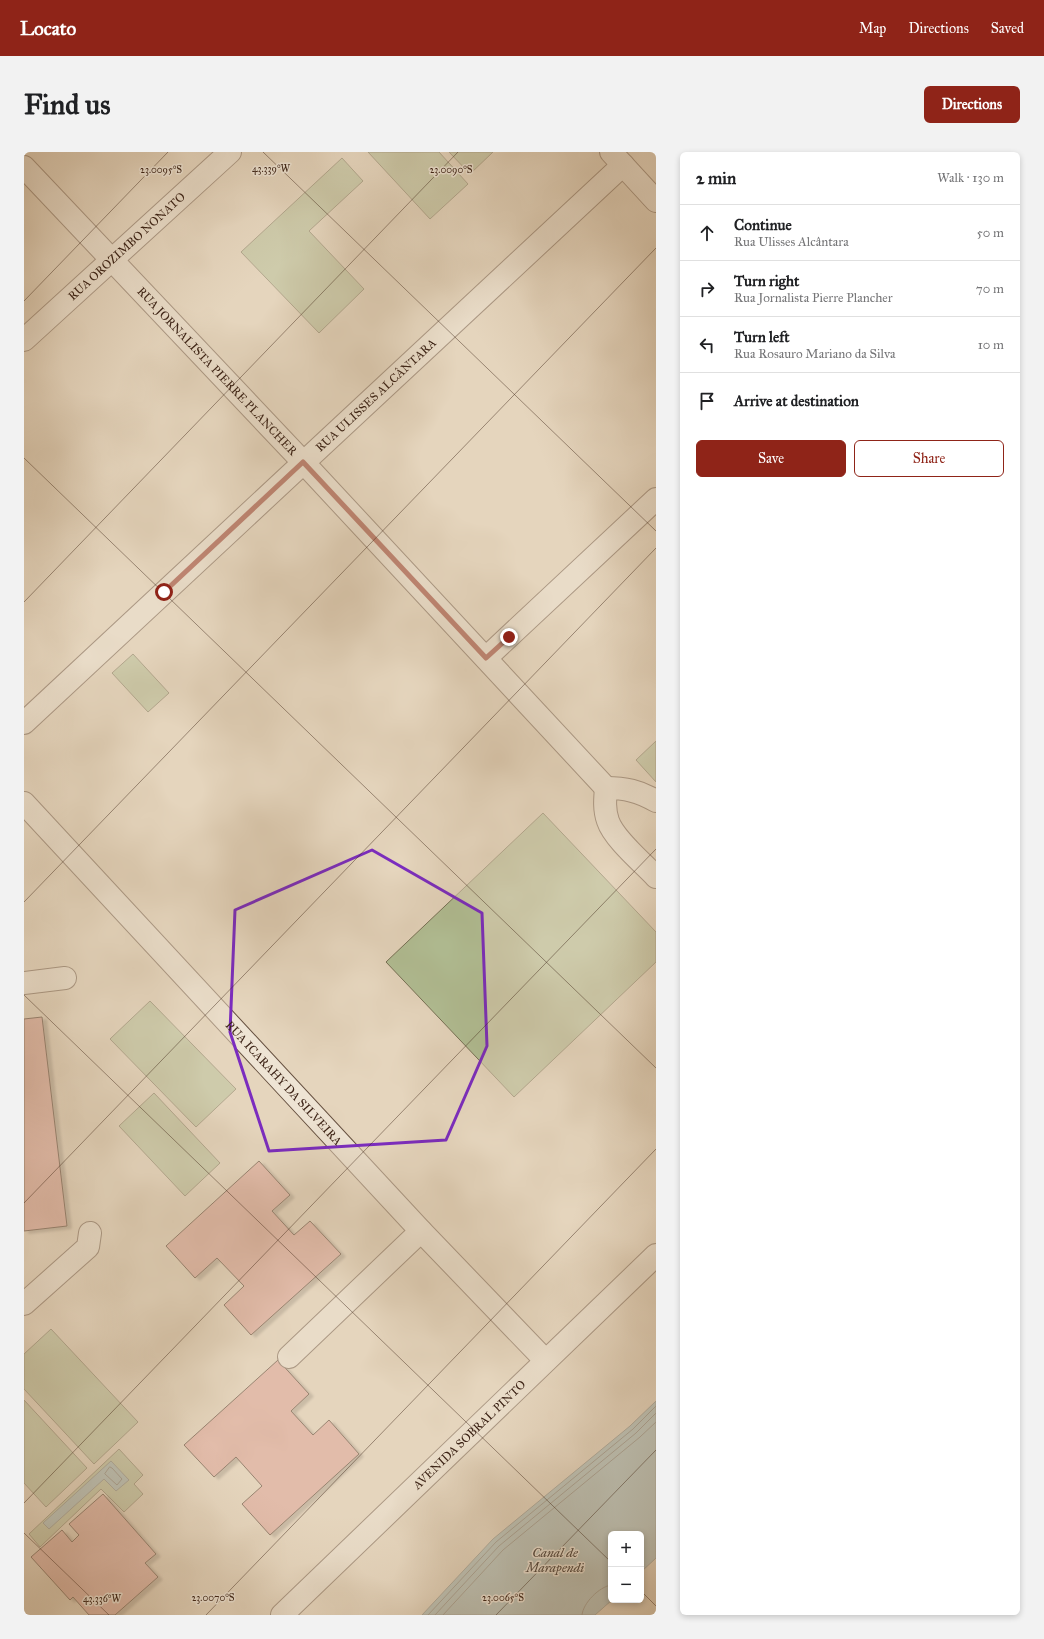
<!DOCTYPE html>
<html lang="en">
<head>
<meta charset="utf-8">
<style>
  :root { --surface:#fff; --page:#f2f2f2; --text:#202124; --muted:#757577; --line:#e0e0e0; --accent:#8f2418 }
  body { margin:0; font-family:"IM FELL Great Primer",serif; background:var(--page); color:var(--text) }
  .controls { position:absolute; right:12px; bottom:12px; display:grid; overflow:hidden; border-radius:6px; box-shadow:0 2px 6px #0003 }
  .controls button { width:36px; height:36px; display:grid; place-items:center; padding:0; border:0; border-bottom:1px solid var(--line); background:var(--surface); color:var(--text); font:20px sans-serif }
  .stop { position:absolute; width:12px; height:12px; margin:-9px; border:3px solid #8f2418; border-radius:50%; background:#fff }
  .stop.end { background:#8f2418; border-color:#fff; box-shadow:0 1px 4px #0008 }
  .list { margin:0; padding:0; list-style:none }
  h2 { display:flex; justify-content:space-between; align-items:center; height:52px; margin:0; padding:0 16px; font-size:17px }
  h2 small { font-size:13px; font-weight:400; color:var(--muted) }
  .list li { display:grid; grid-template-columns:26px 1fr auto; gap:12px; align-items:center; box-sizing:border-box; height:56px; padding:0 16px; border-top:1px solid var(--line) }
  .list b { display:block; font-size:15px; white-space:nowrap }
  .list p { margin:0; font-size:13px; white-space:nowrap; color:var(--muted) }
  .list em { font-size:13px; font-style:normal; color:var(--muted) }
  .actions { display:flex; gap:8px; padding:12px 16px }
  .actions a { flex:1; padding:9px 0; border:1px solid var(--accent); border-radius:6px; text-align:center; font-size:14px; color:var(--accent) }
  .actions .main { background:var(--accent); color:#fff }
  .icon { flex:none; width:22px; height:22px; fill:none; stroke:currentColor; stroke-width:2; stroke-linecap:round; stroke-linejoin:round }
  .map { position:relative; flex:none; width:632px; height:1463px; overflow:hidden; border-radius:6px }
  header { display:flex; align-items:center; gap:24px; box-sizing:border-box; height:56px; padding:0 20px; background:var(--accent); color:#fff }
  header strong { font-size:19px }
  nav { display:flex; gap:22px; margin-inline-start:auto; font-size:14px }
  .intro { display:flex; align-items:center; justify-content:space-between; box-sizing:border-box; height:96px; padding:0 24px }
  h1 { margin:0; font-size:28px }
  .button { padding:10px 18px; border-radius:6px; background:var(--accent); color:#fff; font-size:14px; font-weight:700 }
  main { display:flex; gap:24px; padding:0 24px }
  aside { flex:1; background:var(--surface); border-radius:6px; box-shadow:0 2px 6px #0003 }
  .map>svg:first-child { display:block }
  .green { fill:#b1be94; stroke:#767055 }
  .water { fill:#98b7b9; stroke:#737c78 }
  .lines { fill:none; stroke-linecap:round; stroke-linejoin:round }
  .shore { stroke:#6a6d68; stroke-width:1 }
  .building { fill:#de9e93; stroke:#3c2316; filter:url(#shadow) }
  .minor-casing { stroke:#665040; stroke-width:24 }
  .minor { stroke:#eee4d4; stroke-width:22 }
  .route { stroke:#8f2418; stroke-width:5 }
  .marked { fill:none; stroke:#7b2cbf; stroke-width:3; stroke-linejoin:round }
  .ticks { fill:none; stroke:#3c2316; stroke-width:1; stroke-opacity:0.45 }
  .labels { text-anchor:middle; stroke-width:3; stroke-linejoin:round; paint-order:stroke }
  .street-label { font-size:12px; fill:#3c2316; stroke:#eee4d4 }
  .water-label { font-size:13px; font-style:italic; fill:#53483f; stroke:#eee4d4 }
  .ticks-label { font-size:10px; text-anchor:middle; fill:#3c2316; stroke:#eee4d4; stroke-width:3; stroke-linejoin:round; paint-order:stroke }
</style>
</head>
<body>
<header>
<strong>Locato</strong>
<nav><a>Map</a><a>Directions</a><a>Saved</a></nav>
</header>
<div class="intro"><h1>Find us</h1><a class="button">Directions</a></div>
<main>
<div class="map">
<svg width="632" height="1463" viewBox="0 0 632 1463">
  <defs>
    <filter id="shadow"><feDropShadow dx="4.5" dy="2.5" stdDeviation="1" flood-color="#0004"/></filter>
  </defs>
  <rect width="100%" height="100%" fill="#e5d5bd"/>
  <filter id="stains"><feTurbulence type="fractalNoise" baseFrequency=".005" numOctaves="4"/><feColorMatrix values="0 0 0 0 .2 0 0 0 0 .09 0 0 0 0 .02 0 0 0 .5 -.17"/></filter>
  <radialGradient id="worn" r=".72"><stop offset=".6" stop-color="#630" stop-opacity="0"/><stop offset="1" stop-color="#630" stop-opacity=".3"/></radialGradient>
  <path class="green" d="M 344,0 L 415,0 L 444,32 L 406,67 Z
    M 425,0 L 469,0 L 446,22 Z
    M 318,6 L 339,29 L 285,79 L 340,137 L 295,181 L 217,100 Z
    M 109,502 L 145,541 L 124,560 L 88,521 Z
    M 632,589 L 632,630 L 612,608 Z
    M 519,661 L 632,780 L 632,810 L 490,945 L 362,810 Z
    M 126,849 L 212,937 L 172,975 L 86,887 Z
    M 130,941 L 196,1011 L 161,1044 L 95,974 Z
    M 27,1177 L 114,1270 L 70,1312 L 0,1237 L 0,1202 Z
    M 0,1248 L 63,1316 L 22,1355 L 0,1331 Z
    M 95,1297 L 119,1323 L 110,1332 L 119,1342 L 100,1360 L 77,1337 L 16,1395 L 5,1382 Z"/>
  <path class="water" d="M 632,1249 L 632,1406 L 617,1420 L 617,1382 L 587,1382 L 588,1448 L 571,1463 L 398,1463 L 469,1387 L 606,1274 Z
    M 87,1309 L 105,1328 L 92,1339 L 80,1327 L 25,1377 L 19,1371 Z"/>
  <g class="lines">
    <path class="shore" d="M 86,1315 L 88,1316 L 98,1327 L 93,1333 L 81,1322 Z
      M 404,1463 L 472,1390 L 609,1277 L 632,1254
      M 411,1463 L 475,1394 L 612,1281 L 632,1261
      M 419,1463 L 479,1398 L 616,1285 L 632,1270
      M 558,1463 C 559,1451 575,1435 587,1433"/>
  </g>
  <path class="building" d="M 18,865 L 43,1074 L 0,1079 L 0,867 Z
    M 235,1009 L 266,1043 L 248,1059 L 270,1083 L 286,1069 L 317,1102 L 227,1183 L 200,1153 L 220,1134 L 193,1106 L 171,1126 L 142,1094 Z
    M 254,1208 L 285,1242 L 267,1259 L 289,1283 L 305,1268 L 335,1302 L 246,1383 L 218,1352 L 238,1334 L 212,1305 L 190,1325 L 160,1293 Z
    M 79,1342 L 132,1402 L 121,1411 L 134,1425 L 91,1463 L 65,1463 L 49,1445 L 46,1448 L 7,1405 L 38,1378 L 48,1390 L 55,1383 L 45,1372 Z"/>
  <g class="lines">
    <defs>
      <g id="minor">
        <path d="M 587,0 L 632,49"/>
        <path id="s1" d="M 0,15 L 279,310 L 582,636"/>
        <path id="s2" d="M 0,188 L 206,0"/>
        <path d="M 462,506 L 632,347"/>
        <path id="s3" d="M 0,571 L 599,13"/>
        <path d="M 632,649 C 615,639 601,636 582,636 C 581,647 580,658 584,669 C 590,687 619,711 632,725"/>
        <path id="s4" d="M 0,651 L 397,1079 L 521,1208"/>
        <path d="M 0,831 L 41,826"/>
        <path d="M 0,1152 L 64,1095 L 66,1081"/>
        <path d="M 265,1205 L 397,1079"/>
        <path id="s5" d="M 258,1463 L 632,1103"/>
      </g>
    </defs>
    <use href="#minor" class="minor-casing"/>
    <use href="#minor" class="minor"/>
  </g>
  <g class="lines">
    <path class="route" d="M 140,440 L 279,310 L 462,506 L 485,485"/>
  </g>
  <path d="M0 0H632V1463H0ZM 348,698 L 458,761 L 463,894 L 422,988 L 245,999 L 206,880 L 211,758 Z" fill="#e5d5bd" fill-opacity=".55" fill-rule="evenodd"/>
  <path class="marked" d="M 348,698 L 458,761 L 463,894 L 422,988 L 245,999 L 206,880 L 211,758 Z"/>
  <path class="ticks" d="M 239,0 L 632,379M 0,149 L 144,0M 0,306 L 632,916M 0,450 L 434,0M 0,750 L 632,96M 0,843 L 587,1410M 0,1051 L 632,396M 0,1351 L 632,697M 0,1381 L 85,1463M 617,1439 L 632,1454M 182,1463 L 632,997M 472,1463 L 632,1298"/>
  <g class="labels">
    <g class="street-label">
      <text dy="4" stroke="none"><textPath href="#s2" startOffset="139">RUA OROZIMBO NONATO</textPath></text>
      <text dy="4" stroke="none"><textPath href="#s1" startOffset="281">RUA JORNALISTA PIERRE PLANCHER</textPath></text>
      <text dy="4" stroke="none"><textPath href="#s3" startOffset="481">RUA ULISSES ALCÂNTARA</textPath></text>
      <text dy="4" stroke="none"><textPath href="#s4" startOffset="382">RUA ICARAHY DA SILVEIRA</textPath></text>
      <text dy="4" stroke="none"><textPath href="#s5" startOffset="260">AVENIDA SOBRAL PINTO</textPath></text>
    </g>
    <g class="water-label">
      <text x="531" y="1405">Canal de<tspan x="531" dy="15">Marapendi</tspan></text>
    </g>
  </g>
  <g class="ticks-label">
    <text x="247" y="20">43.339°W</text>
    <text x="137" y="21">23.0095°S</text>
    <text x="427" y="21">23.0090°S</text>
    <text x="189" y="1449">23.0070°S</text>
    <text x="479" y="1449">23.0065°S</text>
    <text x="78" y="1450">43.336°W</text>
  </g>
  <rect width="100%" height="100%" filter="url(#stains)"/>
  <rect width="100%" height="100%" fill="url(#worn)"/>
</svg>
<div class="controls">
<button>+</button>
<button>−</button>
</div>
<div class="stop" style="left:140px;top:440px"></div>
<div class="stop end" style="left:485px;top:485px"></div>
</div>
<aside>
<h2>2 min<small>Walk · 130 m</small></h2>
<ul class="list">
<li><svg class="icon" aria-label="ahead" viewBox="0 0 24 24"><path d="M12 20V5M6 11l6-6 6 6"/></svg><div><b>Continue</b><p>Rua Ulisses Alcântara</p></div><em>50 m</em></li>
<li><svg class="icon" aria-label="right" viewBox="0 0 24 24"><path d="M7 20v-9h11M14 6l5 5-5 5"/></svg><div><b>Turn right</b><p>Rua Jornalista Pierre Plancher</p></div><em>70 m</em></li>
<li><svg class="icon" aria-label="left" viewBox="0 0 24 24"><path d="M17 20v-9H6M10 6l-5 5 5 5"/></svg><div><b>Turn left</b><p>Rua Rosauro Mariano da Silva</p></div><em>10 m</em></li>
<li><svg class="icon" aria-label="arrive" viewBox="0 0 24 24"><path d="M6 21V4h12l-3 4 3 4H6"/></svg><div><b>Arrive at destination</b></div></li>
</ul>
<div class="actions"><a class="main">Save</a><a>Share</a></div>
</aside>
</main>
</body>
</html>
